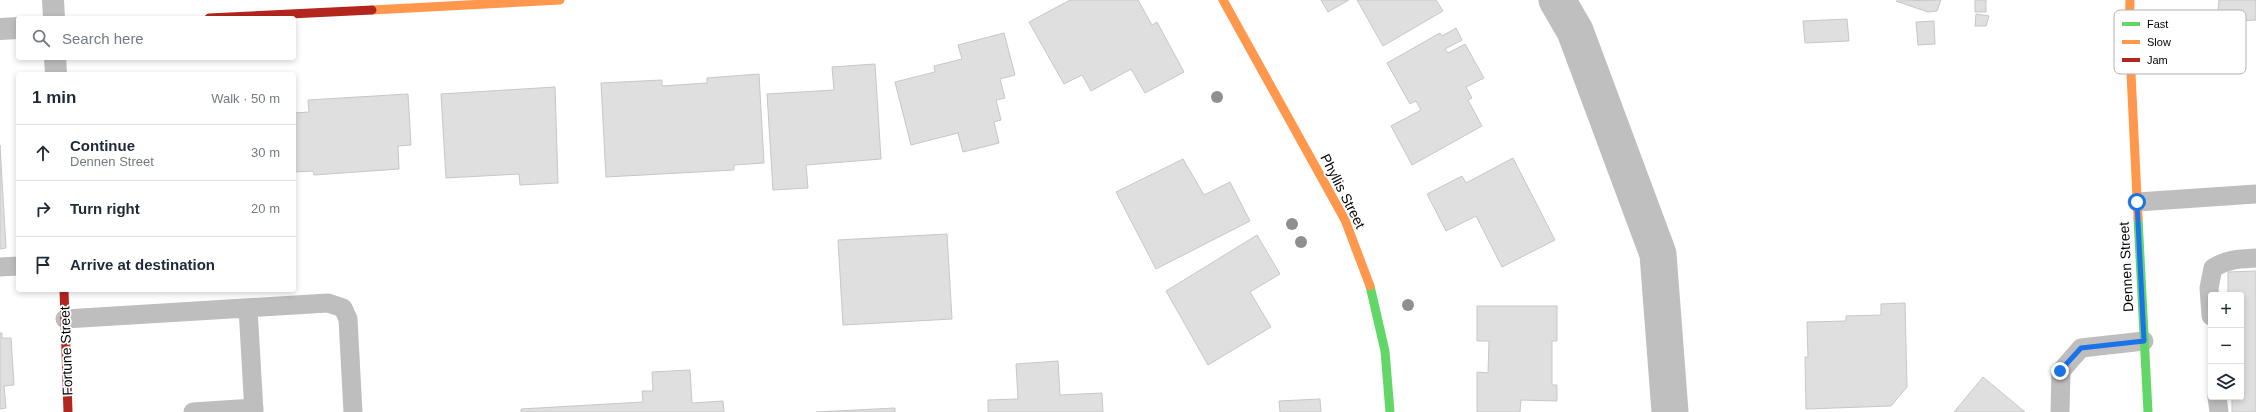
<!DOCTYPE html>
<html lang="en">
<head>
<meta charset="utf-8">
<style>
  :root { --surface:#fff; --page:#f2f2f3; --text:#1f2937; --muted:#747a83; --line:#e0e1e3 }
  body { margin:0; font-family:Helvetica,sans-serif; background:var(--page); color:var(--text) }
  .controls { position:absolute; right:12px; bottom:12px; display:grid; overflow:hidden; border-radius:4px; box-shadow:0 2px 6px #0003 }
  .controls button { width:36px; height:36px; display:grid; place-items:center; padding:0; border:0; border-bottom:1px solid var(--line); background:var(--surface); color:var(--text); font:20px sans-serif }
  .stop { position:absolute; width:12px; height:12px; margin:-9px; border:3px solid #1a73e8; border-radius:50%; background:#fff }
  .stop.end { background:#1a73e8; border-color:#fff; box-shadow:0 1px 4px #0008 }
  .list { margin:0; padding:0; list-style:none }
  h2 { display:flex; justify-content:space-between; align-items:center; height:52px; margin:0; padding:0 16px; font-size:17px }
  h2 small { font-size:13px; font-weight:400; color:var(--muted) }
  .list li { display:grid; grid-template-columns:26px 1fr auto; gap:12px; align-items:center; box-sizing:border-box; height:56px; padding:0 16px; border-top:1px solid var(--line) }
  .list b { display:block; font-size:15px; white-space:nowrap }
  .list p { margin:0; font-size:13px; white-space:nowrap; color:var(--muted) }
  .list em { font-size:13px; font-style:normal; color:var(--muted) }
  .icon { flex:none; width:22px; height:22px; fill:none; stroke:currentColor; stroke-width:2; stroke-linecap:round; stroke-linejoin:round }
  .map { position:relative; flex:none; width:2256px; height:412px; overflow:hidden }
  .search { position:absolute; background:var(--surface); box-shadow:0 2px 6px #0003; left:16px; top:16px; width:280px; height:44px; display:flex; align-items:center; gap:10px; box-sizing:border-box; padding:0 14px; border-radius:4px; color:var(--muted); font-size:15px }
  .panel { position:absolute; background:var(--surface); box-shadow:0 2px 6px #0003; left:16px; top:72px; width:280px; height:220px; border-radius:4px }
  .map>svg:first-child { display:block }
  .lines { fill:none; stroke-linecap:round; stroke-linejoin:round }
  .canal { stroke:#bfbfbf; stroke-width:37 }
  .building { fill:#dfdfdf; stroke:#c7c7c7 }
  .lane { stroke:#bebebe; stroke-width:19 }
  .street { stroke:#bebebe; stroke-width:22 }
  .fast { stroke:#63d668; stroke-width:9 }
  .slow { stroke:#ff974d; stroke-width:9 }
  .jam { stroke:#b3261e; stroke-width:9 }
  .tree { fill:#8f8f8f }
  .route { stroke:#1a73e8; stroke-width:5 }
  .labels { text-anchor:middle; stroke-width:3.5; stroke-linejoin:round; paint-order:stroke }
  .street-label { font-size:14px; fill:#000; stroke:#fff }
  .key { fill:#fff; stroke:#b2b2b2; stroke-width:1 }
  .key-label { font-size:11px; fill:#000 }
</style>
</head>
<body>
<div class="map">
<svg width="2256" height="412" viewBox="0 0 2256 412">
  <rect width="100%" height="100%" fill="#fff"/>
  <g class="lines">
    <path class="canal" d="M 1557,0 L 1575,31 L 1658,254 L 1670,412"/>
  </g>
  <path class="building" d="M 1070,0 L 1138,0 L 1152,25 L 1157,22 L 1184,72 L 1145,93 L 1131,69 L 1091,91 L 1082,75 L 1064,84 L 1029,22 Z
    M 1321,0 L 1349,0 L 1328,12 Z
    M 1357,0 L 1436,0 L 1443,11 L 1383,46 Z
    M 1941,0 L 1937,11 L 1928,12 L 1896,1 Z
    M 1975,0 L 1986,0 L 1986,12 L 1975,12 Z
    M 2219,0 L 2256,0 L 2256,20 L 2217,22 Z
    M 1976,14 L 1989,16 L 1986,26 L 1975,26 Z
    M 1847,19 L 1849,41 L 1805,43 L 1803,21 Z
    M 1934,21 L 1935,44 L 1918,45 L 1916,22 Z
    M 1456,28 L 1462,40 L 1445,49 L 1448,53 L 1465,44 L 1484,78 L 1466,87 L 1472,98 L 1468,100 L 1482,126 L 1412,165 L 1391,126 L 1421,110 L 1416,101 L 1410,104 L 1387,63 L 1440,33 L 1442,36 Z
    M 1004,33 L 1015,75 L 1000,79 L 1005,98 L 996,100 L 1001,120 L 994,122 L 999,143 L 963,152 L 958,133 L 911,145 L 895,82 L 935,72 L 934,66 L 962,59 L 958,45 Z
    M 875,64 L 881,159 L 806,165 L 808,188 L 773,190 L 767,94 L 834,90 L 832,67 Z
    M 759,74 L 764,163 L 734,165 L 734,170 L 606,177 L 601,83 L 662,80 L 662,86 L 707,83 L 707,78 Z
    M 555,87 L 558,183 L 520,185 L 519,174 L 446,178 L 441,94 Z
    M 408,94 L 411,145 L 398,146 L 399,169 L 314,175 L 313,171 L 294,172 L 294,113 L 309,112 L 308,100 Z
    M 0,145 L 6,248 L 0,249 Z
    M 1513,158 L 1555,240 L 1502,267 L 1476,216 L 1446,231 L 1427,194 L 1462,176 L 1466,183 Z
    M 1183,159 L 1204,195 L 1230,182 L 1250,221 L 1156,269 L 1116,192 Z
    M 947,234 L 952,319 L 843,325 L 838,240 Z
    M 1257,235 L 1280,274 L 1250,292 L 1271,327 L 1208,365 L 1166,291 Z
    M 2256,271 L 2256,412 L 2232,412 L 2232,397 L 2241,397 L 2241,295 L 2228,295 L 2228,272 Z
    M 1905,303 L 1907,387 L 1891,406 L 1806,409 L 1805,357 L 1808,357 L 1807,322 L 1846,321 L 1846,316 L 1881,315 L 1881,304 Z
    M 1477,306 L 1557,306 L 1557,341 L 1552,341 L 1552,385 L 1557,385 L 1557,401 L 1521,400 L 1520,412 L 1477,412 L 1477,372 L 1488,373 L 1489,341 L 1477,341 Z
    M 0,333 L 2,333 L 2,338 L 11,338 L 14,385 L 4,386 L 6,408 L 0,409 Z
    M 1058,361 L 1060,395 L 1102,393 L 1103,412 L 988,412 L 988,400 L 1018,399 L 1016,364 Z
    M 690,370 L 692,403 L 723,401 L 724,412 L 521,412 L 521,409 L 643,402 L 642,391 L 653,391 L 652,372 Z
    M 1983,377 L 2025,412 L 1954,412 Z
    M 1320,399 L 1321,412 L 1280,412 L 1279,401 Z
    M 895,408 L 895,412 L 816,412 Z"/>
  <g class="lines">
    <path class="lane" d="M 2137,202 L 2256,194
      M 0,267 L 18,266
      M 248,308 L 254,412
      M 2211,316 L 2209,288 L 2213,268 C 2227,259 2240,259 2256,258
      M 65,319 L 328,303 L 343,308 L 348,319 L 353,412
      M 2217,397 L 2219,412
      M 193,412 L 254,408
      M 2060,412 L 2061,371 L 2081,348 L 2144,341"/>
    <path class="street" d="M 53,0 L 54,18
      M 0,29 L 18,28
      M 55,58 L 56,74"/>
    <path class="fast" d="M 2138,218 L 2148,412
      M 1370,286 L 1385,351 L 1390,412"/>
    <path class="slow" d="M 1223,0 L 1345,220 L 1370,286
      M 2130,0 L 2129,32 L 2138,218
      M 372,10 L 560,0"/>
    <path class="jam" d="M 209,18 L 372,10
      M 64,290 L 68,412"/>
  </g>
  <g class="tree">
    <circle cx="1217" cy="97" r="6"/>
    <circle cx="1292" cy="224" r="6"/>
    <circle cx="1301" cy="242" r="6"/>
    <circle cx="1408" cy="305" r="6"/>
  </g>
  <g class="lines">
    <path class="route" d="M 2060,371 L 2081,348 L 2144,341 L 2137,202"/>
  </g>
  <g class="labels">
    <g class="street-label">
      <text transform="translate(1343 191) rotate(63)" y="5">Phyllis Street</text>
      <text transform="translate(2126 267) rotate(-93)" y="5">Dennen Street</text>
      <text transform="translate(66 351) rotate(-92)" y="5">Fortune Street</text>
    </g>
  </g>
  <rect x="2114" y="10" width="132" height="64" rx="6" class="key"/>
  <rect x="2122" y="22" width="18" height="4" fill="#63d668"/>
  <rect x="2122" y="40" width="18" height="4" fill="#ff974d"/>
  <rect x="2122" y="58" width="18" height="4" fill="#b3261e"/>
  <g class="key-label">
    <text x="2147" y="28">Fast</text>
    <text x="2147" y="46">Slow</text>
    <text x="2147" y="64">Jam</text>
  </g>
</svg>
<div class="controls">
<button>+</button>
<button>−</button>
<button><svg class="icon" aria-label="layers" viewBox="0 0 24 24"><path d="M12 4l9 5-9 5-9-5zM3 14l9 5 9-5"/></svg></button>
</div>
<div class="stop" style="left:2137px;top:202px"></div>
<div class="stop end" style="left:2060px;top:371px"></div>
<div class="search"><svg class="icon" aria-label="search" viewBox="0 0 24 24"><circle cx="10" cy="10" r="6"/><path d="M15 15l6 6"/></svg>Search here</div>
<section class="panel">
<h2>1 min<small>Walk · 50 m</small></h2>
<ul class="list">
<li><svg class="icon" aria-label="ahead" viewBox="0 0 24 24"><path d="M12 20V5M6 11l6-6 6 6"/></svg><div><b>Continue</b><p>Dennen Street</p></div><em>30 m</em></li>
<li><svg class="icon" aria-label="right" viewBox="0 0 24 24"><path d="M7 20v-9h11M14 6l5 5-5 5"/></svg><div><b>Turn right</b></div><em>20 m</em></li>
<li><svg class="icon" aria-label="arrive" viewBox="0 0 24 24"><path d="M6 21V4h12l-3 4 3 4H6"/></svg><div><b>Arrive at destination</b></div></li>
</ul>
</section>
</div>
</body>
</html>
